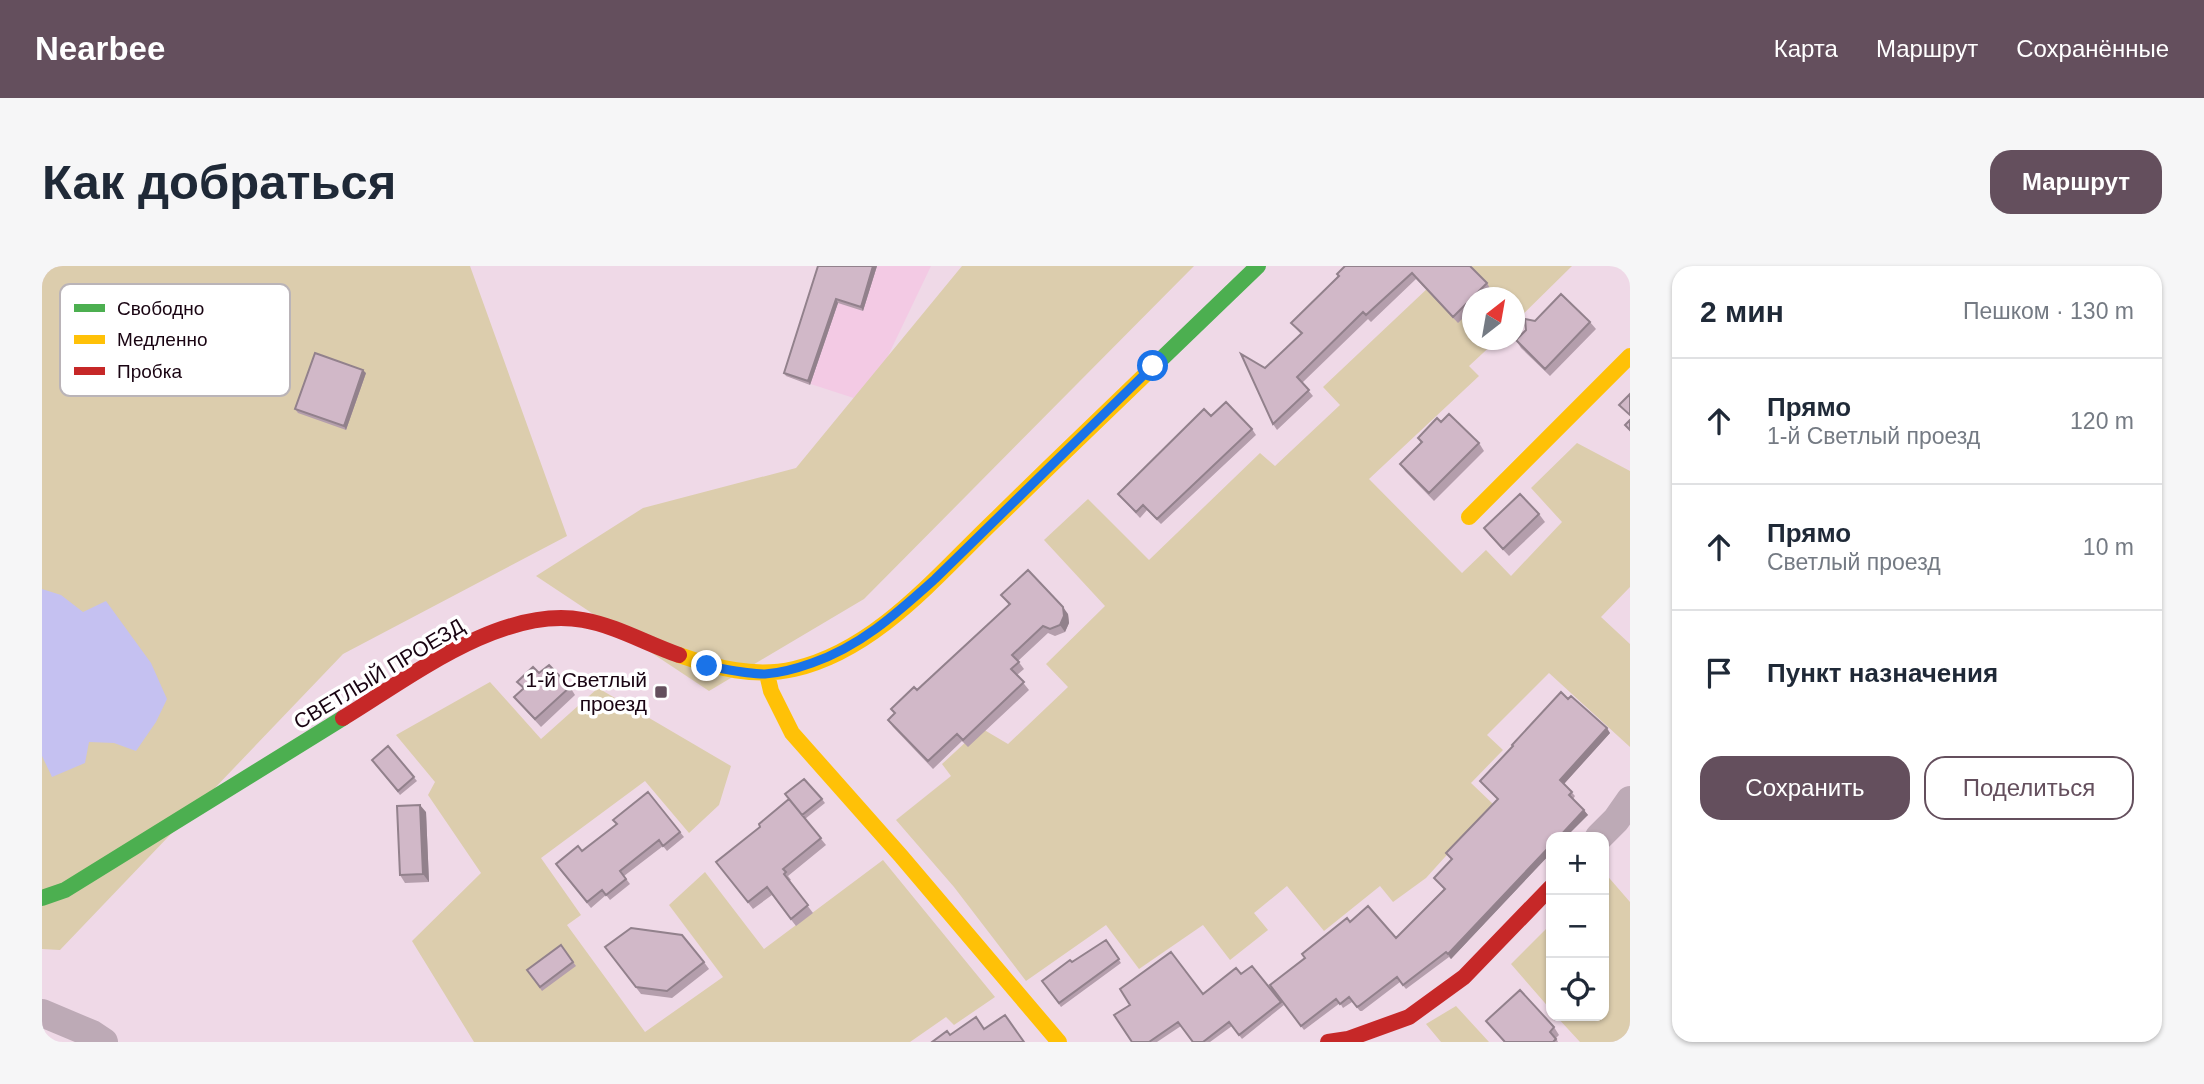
<!DOCTYPE html>
<html lang="ru">
<head>
<meta charset="utf-8">
<style>
  :root { --surface:#fff; --page:#f6f6f7; --text:#1f2937; --muted:#747a83; --line:#e0e1e3; --accent:#644f5d }
  body { margin:0; font-family:Arial,sans-serif; background:var(--page); color:var(--text) }
  .controls { position:absolute; right:21px; bottom:21px; display:grid; overflow:hidden; border-radius:14px; box-shadow:0 2px 5px #0004 }
  .controls button { width:63px; height:63px; display:grid; place-items:center; padding:0; border:0; border-bottom:2px solid var(--line); background:var(--surface); color:var(--text); font:35px sans-serif }
  .compass { position:absolute; left:1420px; top:21px; width:63px; height:63px; border-radius:50%; background:var(--surface); box-shadow:0 2px 5px #0004; rotate:31deg }
  .stop { position:absolute; width:21px; height:21px; margin:-16px; border:5px solid #1a73e8; border-radius:50%; background:#fff }
  .stop.end { background:#1a73e8; border-color:#fff; box-shadow:0 2px 7px #0008 }
  .list { margin:0; padding:0; list-style:none }
  h2 { display:flex; justify-content:space-between; align-items:center; height:91px; margin:0; padding:0 28px; font-size:30px }
  h2 small { font-size:23px; font-weight:400; color:var(--muted) }
  .list li { display:grid; grid-template-columns:46px 1fr auto; gap:21px; align-items:center; box-sizing:border-box; height:126px; padding:0 28px; border-top:2px solid var(--line) }
  .list b { display:block; font-size:26px; white-space:nowrap }
  .list p { margin:0; font-size:23px; white-space:nowrap; color:var(--muted) }
  .list em { font-size:23px; font-style:normal; color:var(--muted) }
  .actions { display:flex; gap:14px; padding:21px 28px }
  .actions a { flex:1; padding:16px 0; border:2px solid var(--accent); border-radius:21px; text-align:center; font-size:24px; color:var(--accent) }
  .actions .main { background:var(--accent); color:#fff }
  .icon { flex:none; width:38px; height:38px; fill:none; stroke:currentColor; stroke-width:2; stroke-linecap:round; stroke-linejoin:round }
  .map { position:relative; flex:none; width:1588px; height:776px; overflow:hidden; border-radius:21px }
  header { display:flex; align-items:center; gap:42px; box-sizing:border-box; height:98px; padding:0 35px; background:var(--accent); color:#fff }
  header strong { font-size:33px }
  nav { display:flex; gap:38px; margin-inline-start:auto; font-size:24px }
  .intro { display:flex; align-items:center; justify-content:space-between; box-sizing:border-box; height:168px; padding:0 42px }
  h1 { margin:0; font-size:49px }
  .button { padding:18px 32px; border-radius:21px; background:var(--accent); color:#fff; font-size:24px; font-weight:700 }
  main { display:flex; gap:42px; padding:0 42px }
  aside { flex:1; background:var(--surface); border-radius:21px; box-shadow:0 2px 5px #0004 }
  .map>svg:first-child { display:block }
  .built { fill:#f3cae4 }
  .green { fill:#dccdad }
  .water { fill:#c5c1f1 }
  .lines { fill:none; stroke-linecap:round; stroke-linejoin:round }
  .street { stroke:#bdaab6; stroke-width:28 }
  .fast { stroke:#4caf50; stroke-width:16 }
  .slow { stroke:#ffc107; stroke-width:16 }
  .jam { stroke:#c62828; stroke-width:16 }
  .wall { fill:#b49eac }
  .shaded-wall { fill:#92818c }
  .building { fill:#d1b8c8; stroke:#92818c; stroke-width:2 }
  .route { stroke:#1a73e8; stroke-width:9 }
  .poi-dot { fill:#644f5d; stroke:#fff; stroke-width:2.5 }
  .labels { text-anchor:middle; stroke-width:7; stroke-linejoin:round; paint-order:stroke }
  .street-label { font-size:21px; fill:#190412; stroke:#fff }
  .poi-label { font-size:21px; fill:#190412; stroke:#fff; text-anchor:end }
  .key { fill:#fff; stroke:#bab4b8; stroke-width:2 }
  .key-label { font-size:19px; fill:#190412 }
</style>
</head>
<body>
<header>
<strong>Nearbee</strong>
<nav><a>Карта</a><a>Маршрут</a><a>Сохранённые</a></nav>
</header>
<div class="intro"><h1>Как добраться</h1><a class="button">Маршрут</a></div>
<main>
<div class="map">
<svg width="1588" height="776" viewBox="0 0 1588 776">
  <rect width="100%" height="100%" fill="#efd9e7"/>
  <path class="built" d="M 781,0 L 889,0 L 824,136 L 744,110 Z"/>
  <path class="green" d="M 0,0 L 428,0 L 525,270 L 301,388 L 18,684 L 0,683 Z
    M 920,0 L 1152,0 L 822,333 L 667,425 L 494,310 L 601,242 L 754,202 Z
    M 1429,0 L 1530,0 L 1473,56 L 1472,32 L 1430,32 L 1430,74 L 1455,74 L 1427,100 L 1437,110 L 1327,213 L 1420,307 L 1444,284 L 1469,310 L 1520,256 L 1489,222 L 1535,177 L 1588,205 L 1588,321 L 1559,351 L 1588,378 L 1588,481 L 1507,407 L 1445,469 L 1461,484 L 1429,517 L 1451,538 L 1384,612 L 1351,636 L 1338,620 L 1282,665 L 1245,620 L 1212,647 L 1226,664 L 1188,694 L 1161,659 L 1097,703 L 1064,659 L 984,715 L 912,621 L 854,554 L 909,510 L 900,498 L 939,462 L 966,478 L 1026,421 L 1004,398 L 1063,340 L 1002,274 L 1046,233 L 1107,294 L 1218,187 L 1233,200 L 1298,139 L 1281,121 L 1405,4 L 1415,14 Z
    M 448,416 L 499,473 L 556,422 L 689,500 L 677,539 L 647,567 L 603,515 L 499,592 L 539,649 L 525,659 L 603,766 L 681,711 L 627,639 L 663,606 L 722,683 L 841,594 L 953,731 L 912,759 L 904,751 L 868,776 L 432,776 L 370,675 L 439,607 L 386,529 L 393,516 L 354,469 Z
    M 1562,606 L 1588,636 L 1588,776 L 1538,776 L 1514,750 L 1562,750 Z
    M 1509,658 L 1509,744 L 1469,698 Z
    M 1414,740 L 1447,776 L 1399,776 L 1384,758 Z"/>
  <path class="water" d="M 0,323 L 19,329 L 41,346 L 64,335 L 109,397 L 125,433 L 114,456 L 94,485 L 72,477 L 47,476 L 43,497 L 10,511 L 0,490 Z"/>
  <g class="lines">
    <path class="street" d="M 1557,571 L 1574,554 L 1588,534
      M 0,747 L 50,768 L 62,776"/>
    <path class="fast" d="M 1109,103 L 1216,0
      M 0,632 L 23,624 L 301,452"/>
    <path class="slow" d="M 1427,251 L 1588,90
      M 637,389 C 674,402 713,412 752,403 C 835,384 896,308 955,252 C 1006,202 1057,153 1109,103
      M 725,408 L 729,425 L 750,467 L 859,590 L 1017,776"/>
    <path class="jam" d="M 301,452 C 367,412 460,339 541,354 C 575,360 605,378 637,389
      M 1286,776 L 1306,773 L 1367,751 L 1422,711 L 1509,621"/>
  </g>
  <path class="wall" d="M 776,0 L 835,0 L 821,45 L 796,37 L 768,119 L 744,110 L 742,107 Z
    M 1428,0 L 1445,17 L 1449,24 L 1441,32 L 1431,32 L 1431,42 L 1416,57 L 1374,13 L 1329,56 L 1326,53 L 1260,117 L 1271,130 L 1235,164 L 1231,158 L 1223,102 L 1259,68 L 1249,57 L 1296,10 Z
    M 1493,55 L 1548,56 L 1554,63 L 1508,110 L 1479,82 L 1474,74 Z
    M 324,107 L 304,164 L 256,147 L 253,143 Z
    M 1169,150 L 1210,163 L 1214,169 L 1119,258 L 1105,244 L 1098,252 L 1076,228 Z
    M 1399,156 L 1437,177 L 1442,185 L 1392,235 L 1363,205 L 1358,198 L 1379,177 L 1376,172 Z
    M 1497,248 L 1503,256 L 1467,290 L 1448,270 L 1442,262 Z
    M 959,329 L 1026,348 L 1027,357 L 1023,366 L 1013,370 L 1006,367 L 976,395 L 982,403 L 975,409 L 987,424 L 926,481 L 920,475 L 891,503 L 851,461 L 846,454 L 853,448 L 849,443 L 875,424 L 967,339 Z
    M 497,407 L 528,421 L 533,429 L 499,461 L 478,438 L 472,431 L 481,423 L 475,416 Z
    M 1526,433 L 1568,467 L 1522,518 L 1533,530 L 1531,533 L 1546,549 L 1509,571 L 1509,587 L 1409,693 L 1407,691 L 1364,723 L 1358,716 L 1320,745 L 1318,745 L 1310,736 L 1301,742 L 1298,737 L 1262,764 L 1228,719 L 1263,692 L 1308,656 L 1354,672 L 1402,623 L 1392,612 L 1410,594 L 1404,587 L 1456,534 L 1438,515 Z
    M 346,480 L 375,515 L 358,529 L 333,498 Z
    M 780,533 L 783,537 L 763,553 L 784,579 L 746,610 L 749,614 L 747,615 L 771,647 L 754,660 L 730,629 L 711,643 L 674,596 Z
    M 384,546 L 387,616 L 363,617 L 358,609 Z
    M 575,558 L 638,566 L 642,571 L 625,585 L 621,580 L 582,610 L 588,618 L 568,634 L 564,629 L 549,642 L 518,604 L 540,585 Z
    M 1064,674 L 1079,697 L 1019,741 L 1000,715 Z
    M 519,679 L 534,700 L 500,725 L 485,704 Z
    M 569,689 L 662,696 L 667,703 L 630,732 L 599,728 Z
    M 1210,700 L 1242,739 L 1200,773 L 1190,760 L 1168,776 L 1150,776 L 1139,760 L 1115,776 L 1090,776 L 1161,728 L 1199,708 Z
    M 1444,755 L 1512,761 L 1517,769 L 1514,772 L 1516,776 L 1462,776 Z"/>
  <path class="shaded-wall" d="M 831,0 L 835,0 L 821,45 L 819,41 Z
    M 794,33 L 796,37 L 768,119 L 766,115 Z
    M 321,104 L 324,107 L 304,164 L 302,160 Z
    M 1021,341 L 1026,348 L 1027,357 L 1023,366 L 1018,359 Z
    M 1565,462 L 1568,467 L 1521,519 L 1518,514 Z
    M 378,539 L 384,546 L 387,616 L 381,608 Z
    M 1542,544 L 1546,549 L 1524,571 L 1517,571 Z
    M 1509,579 L 1509,587 L 1409,693 L 1406,688 Z"/>
  <path class="building" d="M 776,0 L 831,0 L 819,41 L 794,33 L 766,115 L 742,107 Z
    M 1303,0 L 1428,0 L 1445,17 L 1411,51 L 1370,7 L 1324,49 L 1321,46 L 1255,111 L 1267,124 L 1231,158 L 1199,88 L 1223,102 L 1260,67 L 1249,57 L 1297,10 L 1295,8 Z
    M 1519,28 L 1548,56 L 1503,103 L 1474,74 L 1484,64 L 1483,53 L 1493,55 Z
    M 273,87 L 321,104 L 302,160 L 253,143 Z
    M 1588,128 L 1588,149 L 1577,139 Z
    M 1184,136 L 1210,163 L 1115,253 L 1101,239 L 1094,246 L 1076,228 L 1162,143 L 1169,150 Z
    M 1407,148 L 1437,177 L 1387,227 L 1358,198 L 1380,176 L 1376,172 L 1395,152 L 1399,156 Z
    M 1588,154 L 1588,164 L 1583,159 Z
    M 1478,228 L 1497,248 L 1461,283 L 1442,262 Z
    M 986,304 L 1021,341 L 1022,350 L 1018,359 L 1008,363 L 1001,360 L 970,389 L 977,396 L 969,403 L 982,416 L 921,474 L 915,468 L 886,495 L 846,454 L 853,447 L 849,443 L 872,421 L 875,424 L 968,338 L 959,329 Z
    M 507,399 L 528,421 L 493,453 L 472,431 L 482,422 L 475,416 L 491,401 L 497,407 Z
    M 1519,426 L 1526,433 L 1529,430 L 1565,462 L 1518,514 L 1530,526 L 1527,529 L 1542,544 L 1517,571 L 1509,571 L 1509,579 L 1406,688 L 1404,686 L 1361,719 L 1355,711 L 1317,740 L 1315,741 L 1307,731 L 1298,738 L 1294,733 L 1259,760 L 1228,719 L 1263,692 L 1260,688 L 1305,652 L 1308,656 L 1326,640 L 1354,672 L 1403,623 L 1392,612 L 1410,593 L 1404,587 L 1456,533 L 1438,515 L 1471,480 L 1470,479 Z
    M 346,480 L 372,511 L 356,525 L 330,494 Z
    M 762,513 L 780,533 L 760,549 L 743,528 Z
    M 606,526 L 638,566 L 621,580 L 617,574 L 578,605 L 584,613 L 564,629 L 560,624 L 545,636 L 514,598 L 536,580 L 540,585 L 575,558 L 571,554 Z
    M 747,533 L 779,572 L 741,603 L 744,606 L 742,608 L 766,639 L 749,653 L 725,621 L 706,636 L 674,596 L 718,561 L 717,558 Z
    M 378,539 L 381,608 L 358,609 L 355,540 Z
    M 589,662 L 640,669 L 662,696 L 625,725 L 594,721 L 563,681 Z
    M 1064,674 L 1077,693 L 1017,737 L 1000,715 L 1028,694 L 1030,696 Z
    M 519,679 L 531,696 L 498,721 L 485,704 Z
    M 1129,686 L 1161,728 L 1194,702 L 1199,708 L 1210,700 L 1239,736 L 1197,769 L 1187,756 L 1161,776 L 1151,776 L 1136,756 L 1107,776 L 1090,776 L 1072,749 L 1088,739 L 1078,723 Z
    M 1478,724 L 1512,761 L 1508,766 L 1514,773 L 1511,776 L 1463,776 L 1444,755 Z
    M 963,749 L 982,776 L 890,776 L 905,765 L 908,769 L 934,751 L 942,763 Z"/>
  <g class="lines">
    <path class="route" d="M 665,400 C 684,403 704,408 723,408 C 739,407 756,402 770,397 C 819,380 855,347 893,313 L 1111,100"/>
  </g>
  <rect class="poi-dot" x="612" y="419" width="14" height="14" rx="3.5"/>
  <g class="labels">
    <g class="street-label">
      <text transform="translate(337 408) rotate(-31)" y="7">СВЕТЛЫЙ ПРОЕЗД</text>
    </g>
    <g class="poi-label">
      <text x="605" y="421">1-й Светлый<tspan x="605" dy="24">проезд</tspan></text>
    </g>
  </g>
  <rect x="18" y="18" width="230" height="112" rx="10" class="key"/>
  <rect x="32" y="38" width="31" height="8" fill="#4caf50"/>
  <rect x="32" y="69" width="31" height="9" fill="#ffc107"/>
  <rect x="32" y="101" width="31" height="8" fill="#c62828"/>
  <g class="key-label">
    <text x="75" y="49">Свободно</text>
    <text x="75" y="80">Медленно</text>
    <text x="75" y="112">Пробка</text>
  </g>
</svg>
<div class="controls">
<button>+</button>
<button>−</button>
<button><svg class="icon" aria-label="locate" viewBox="0 0 24 24"><circle cx="12" cy="12" r="6"/><path d="M12 2v4M12 18v4M2 12h4M18 12h4"/></svg></button>
</div>
<svg class="compass" viewBox="-18 -18 36 36"><path d="M0-13l5 13h-10z" fill="#e53935"/><path d="M0 13l5-13h-10z" fill="#747a83"/></svg>
<div class="stop" style="left:1111px;top:100px"></div>
<div class="stop end" style="left:665px;top:400px"></div>
</div>
<aside>
<h2>2 мин<small>Пешком · 130 m</small></h2>
<ul class="list">
<li><svg class="icon" aria-label="ahead" viewBox="0 0 24 24"><path d="M12 20V5M6 11l6-6 6 6"/></svg><div><b>Прямо</b><p>1-й Светлый проезд</p></div><em>120 m</em></li>
<li><svg class="icon" aria-label="ahead" viewBox="0 0 24 24"><path d="M12 20V5M6 11l6-6 6 6"/></svg><div><b>Прямо</b><p>Светлый проезд</p></div><em>10 m</em></li>
<li><svg class="icon" aria-label="arrive" viewBox="0 0 24 24"><path d="M6 21V4h12l-3 4 3 4H6"/></svg><div><b>Пункт назначения</b></div></li>
</ul>
<div class="actions"><a class="main">Сохранить</a><a>Поделиться</a></div>
</aside>
</main>
</body>
</html>
